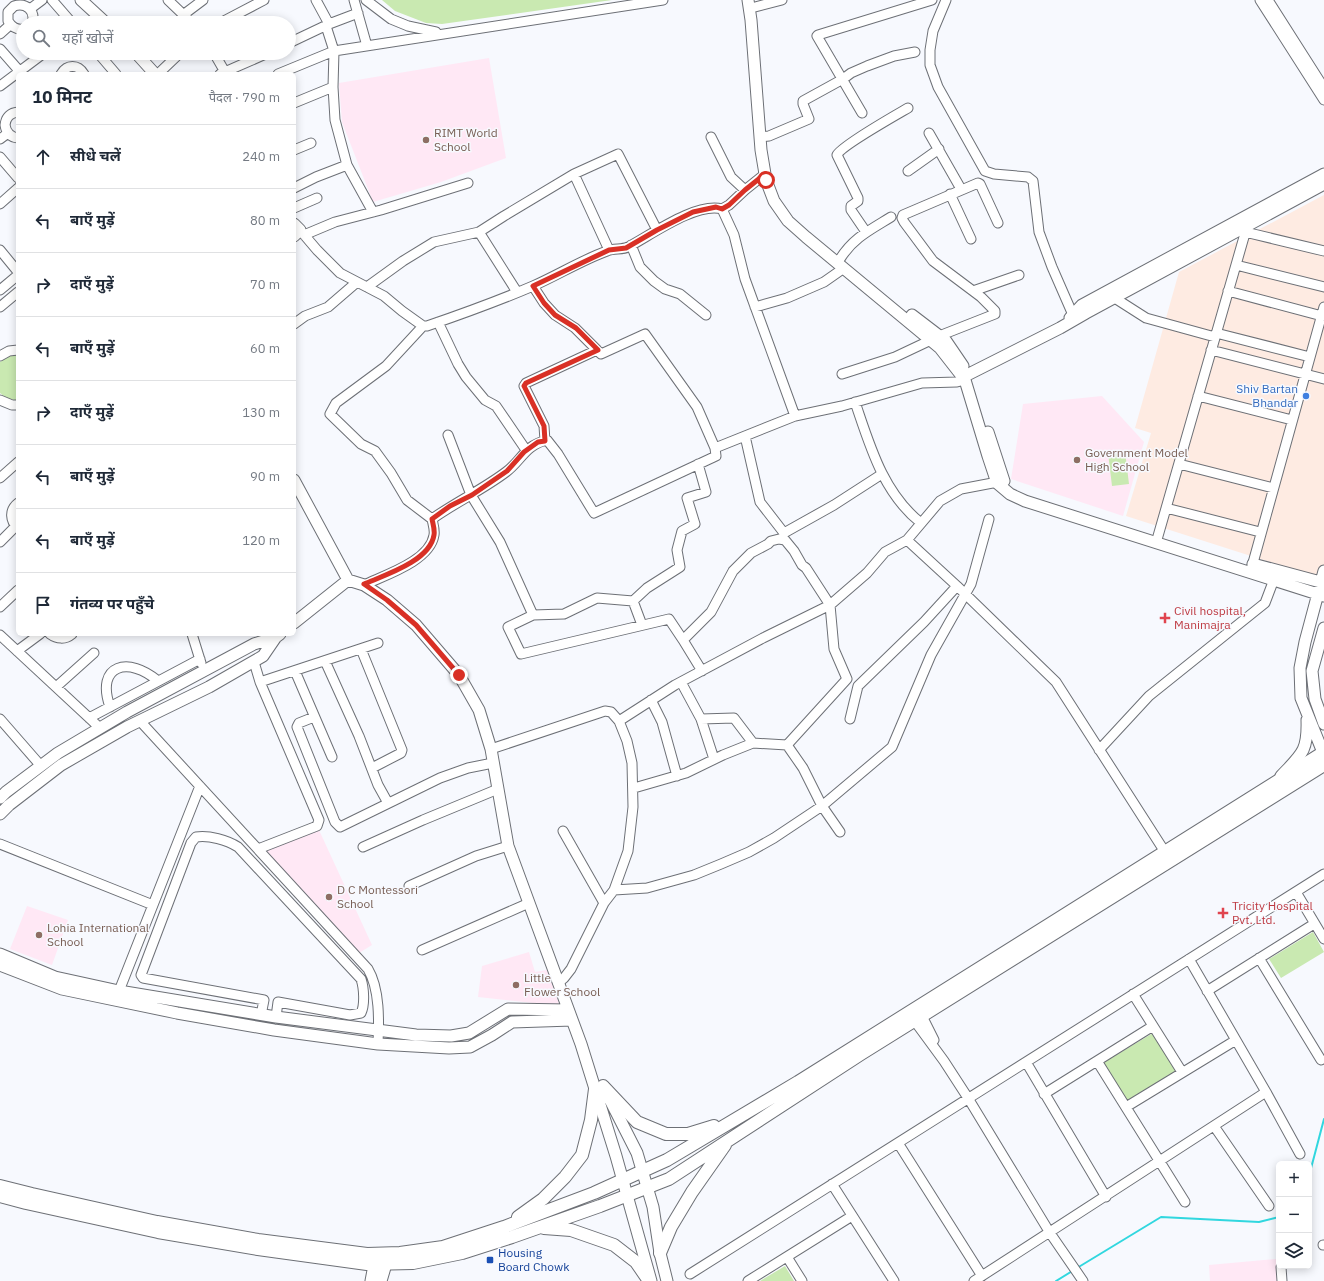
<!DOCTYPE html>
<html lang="hi">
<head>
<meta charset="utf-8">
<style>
  :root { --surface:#fff; --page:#f2f2f3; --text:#1f2937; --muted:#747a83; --line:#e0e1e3 }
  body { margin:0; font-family:"IBM Plex Sans","Noto Sans Devanagari",sans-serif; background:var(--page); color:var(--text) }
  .controls { position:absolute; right:12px; bottom:12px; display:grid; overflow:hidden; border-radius:6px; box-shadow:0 2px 10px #0003 }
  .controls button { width:36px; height:36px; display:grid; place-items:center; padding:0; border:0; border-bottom:1px solid var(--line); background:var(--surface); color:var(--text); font:20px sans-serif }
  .stop { position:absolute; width:12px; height:12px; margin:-9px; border:3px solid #d93025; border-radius:50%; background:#fff }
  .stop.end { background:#d93025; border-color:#fff; box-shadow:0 1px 4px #0008 }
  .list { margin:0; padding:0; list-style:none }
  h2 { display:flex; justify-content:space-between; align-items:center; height:52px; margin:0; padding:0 16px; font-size:17px }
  h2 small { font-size:13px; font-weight:400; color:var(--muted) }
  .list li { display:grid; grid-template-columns:26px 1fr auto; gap:12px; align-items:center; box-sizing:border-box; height:64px; padding:0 16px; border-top:1px solid var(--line) }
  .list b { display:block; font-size:15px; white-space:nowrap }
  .list em { font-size:13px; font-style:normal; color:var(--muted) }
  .icon { flex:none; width:22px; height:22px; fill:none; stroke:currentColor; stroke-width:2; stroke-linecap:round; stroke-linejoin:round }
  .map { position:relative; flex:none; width:1324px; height:1281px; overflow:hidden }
  .search { position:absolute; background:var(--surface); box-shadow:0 2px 10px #0003; left:16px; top:16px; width:280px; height:44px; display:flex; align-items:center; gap:10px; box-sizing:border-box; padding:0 14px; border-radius:22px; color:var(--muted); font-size:15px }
  .panel { position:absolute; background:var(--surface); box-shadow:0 2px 10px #0003; left:16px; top:72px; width:280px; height:564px; border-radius:6px }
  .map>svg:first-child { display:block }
  .commercial { fill:#feebe2 }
  .education { fill:#ffe8f5 }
  .green { fill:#c9e9b1 }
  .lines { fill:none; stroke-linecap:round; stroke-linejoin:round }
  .stream { stroke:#31d7df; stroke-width:2 }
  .minor-casing { stroke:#6d7076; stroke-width:11 }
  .tertiary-casing { stroke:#6d7076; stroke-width:13 }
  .secondary-casing { stroke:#6d7076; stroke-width:14 }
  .minor { stroke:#fff; stroke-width:9 }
  .tertiary { stroke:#fff; stroke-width:11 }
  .secondary { stroke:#fff; stroke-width:12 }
  .route { stroke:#d93025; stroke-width:5 }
  .education-dot { fill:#8d6e63; stroke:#f7f9fe; stroke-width:1.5 }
  .shop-dot { fill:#3f7fe0; stroke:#f7f9fe; stroke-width:1.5 }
  .health-dot { fill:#e0444e; stroke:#f7f9fe; stroke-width:1.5 }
  .transit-dot { fill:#1a4fb4; stroke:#f7f9fe; stroke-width:1.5 }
  .labels { text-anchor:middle; stroke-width:3; stroke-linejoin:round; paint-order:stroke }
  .education-label { font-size:12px; fill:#785e54; stroke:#f7f9fe; text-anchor:start }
  .shop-label { font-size:12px; fill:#366cbe; stroke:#f7f9fe; text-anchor:end }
  .health-label { font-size:12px; fill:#be3a42; stroke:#f7f9fe; text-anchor:start }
  .transit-label { font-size:12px; fill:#164399; stroke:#f7f9fe; text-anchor:start }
</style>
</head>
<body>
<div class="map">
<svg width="1324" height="1281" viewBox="0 0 1324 1281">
  <rect width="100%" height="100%" fill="#f7f9fe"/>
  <path class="commercial" d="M 1324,195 L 1324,578 L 1279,565 L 1126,516 L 1151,433 L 1135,428 L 1179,272 Z"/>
  <path class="education" d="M 489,58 L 506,158 L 441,182 L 373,202 L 342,122 L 339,83 Z
    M 1102,396 L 1144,442 L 1123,516 L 1011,479 L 1023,404 Z
    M 319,830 L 372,945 L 359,953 L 265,850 Z
    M 27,906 L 68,920 L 52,965 L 10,949 Z
    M 529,952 L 535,972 L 547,970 L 560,1006 L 478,997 L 482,966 Z
    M 1276,1259 L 1277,1281 L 1210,1281 L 1209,1265 Z"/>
  <path class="green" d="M 382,0 L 612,0 L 442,24 L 426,23 L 395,11 Z
    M 18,354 L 18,400 C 10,400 6,398 0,393 L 0,362 L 10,355 Z
    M 1125,451 L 1129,484 L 1112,486 L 1108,453 Z
    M 1313,932 L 1324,952 L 1281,978 L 1269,959 Z
    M 1153,1033 L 1176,1072 L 1127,1102 L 1103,1063 Z
    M 785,1266 L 794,1281 L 760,1281 Z"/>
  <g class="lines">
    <path class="stream" d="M 1309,1176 L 1324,1119
      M 1077,1268 L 1161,1217 L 1259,1222 L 1279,1217
      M 1056,1281 L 1074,1270"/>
    <defs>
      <path id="minor" d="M 52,0 L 72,23
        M 168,0 L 192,23
        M 316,0 L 329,24
        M 354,0 L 367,46
        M 366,0 L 391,19 L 408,26 L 436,32
        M 946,0 L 933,31 L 930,50 L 930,65 L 938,87 L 985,171 L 994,174 L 1028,177 L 1033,181 L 1039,232 L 1052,267 L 1073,315
        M 1260,0 L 1324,100
        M 1268,0 L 1324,88
        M 755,7 L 782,0
        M 30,9 L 42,0
        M 183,15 L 203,0
        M 220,23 L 264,0
        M 23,29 C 16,30 12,27 8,21 L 8,12 L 14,6 C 26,2 36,11 32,23
        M 0,34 L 10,25
        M 289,43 L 329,24 L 358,13
        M 0,49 L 22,74
        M 98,53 L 116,74
        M 214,53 L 225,72
        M 61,74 C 67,64 78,64 84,74
        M 158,74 L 180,53
        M 220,74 L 268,53
        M 278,74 L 334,51 L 326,26
        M 0,86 L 44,53
        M 294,103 L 333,87
        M 18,112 C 10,113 6,117 5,125 C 6,132 10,137 18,138
        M 862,113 L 817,36 L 818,35 L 932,0
        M 929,133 L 961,189
        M 711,137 L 731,177 L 745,190
        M 760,137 L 769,136 L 809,119 L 803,104 L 803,101 L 843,79 L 851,73 L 867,66 L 894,56 L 915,52
        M 0,139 L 8,133
        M 294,150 L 311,143
        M 0,157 L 18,178
        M 908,171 L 939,149
        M 574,174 L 609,250
        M 765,174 L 745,190 L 729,205 L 722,209 L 734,235 L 745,279 L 795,416 L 842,406 L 922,383 L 957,382 L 965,380
        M 294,188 L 316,177 L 347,165
        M 950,194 L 971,239
        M 0,204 L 18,188
        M 294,208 L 317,198
        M 373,212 L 347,165 L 335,120 L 333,87 L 334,51 L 663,0
        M 300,230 L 317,250 L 340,273 L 384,296 L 402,311 L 423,326 L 427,326 C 462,314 498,301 533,286 C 558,275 582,260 607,251 C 614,248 622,250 628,247 C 651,235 696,202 722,209
        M 479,232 L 517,292
        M 866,232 L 851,210 L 851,206 L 858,201 L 858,198 L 837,155 C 841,146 896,115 908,108
        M 1245,232 L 1324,251
        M 304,235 L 335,222 L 381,210 L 468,183
        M 631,245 L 640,267 L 654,281 L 665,289 L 680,294 L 706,315
        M 0,250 L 18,272
        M 840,259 C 853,238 870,230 891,217
        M 1236,265 L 1324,287
        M 533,286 L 544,303 L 555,315 L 575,328 L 601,354 L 645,334 L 697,407 L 715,448 L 795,416
        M 367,287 L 403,261 L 434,242 L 479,232 L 504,216 L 574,174 L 618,154 L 657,230
        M 0,290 L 18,275
        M 973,291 L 1019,275
        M 1228,291 L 1322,316
        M 1110,295 L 1146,318 L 1215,337
        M 0,307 L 18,292
        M 755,307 L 787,298 L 824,282 L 844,268
        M 438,322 L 458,364 L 466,377 L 485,400 L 496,406 L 526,450
        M 294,324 L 305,316 L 328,307 L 357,282
        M 423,326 L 386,366 L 336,403 L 330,414 L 361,444 L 375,451 L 391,473 L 407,500 L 432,519
        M 1216,333 L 1310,357
        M 939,336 L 995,314 L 995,311 L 981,297 L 933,261 L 904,222 L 902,218 L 903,215 L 978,183 L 980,184 L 998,223
        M 1211,350 L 1324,379
        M 0,356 L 9,351 L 18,350
        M 842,374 L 895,357 L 931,340
        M 1198,396 L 1292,420
        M 0,400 L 12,405 L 18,405
        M 855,402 C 870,446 883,493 921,523
        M 448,435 L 471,495 L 500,542 L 533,615 L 564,614 L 597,598 L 633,601 L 642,625
        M 745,436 L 760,502 L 784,533 L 834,505 L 882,474
        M 545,441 L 544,426 L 524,386 L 526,383 L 597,350
        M 1179,464 L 1273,488
        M 0,478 L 18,462
        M 1003,481 L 961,489 L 940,501 L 907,540 L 957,586 L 1056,682 L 1165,852
        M 18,503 C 9,510 10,521 18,528
        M 1166,508 L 1260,532
        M 0,542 L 16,526
        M 1156,543 L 1248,223
        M 1251,570 L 1324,307
        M 364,585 C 385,575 430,561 434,535 C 435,530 433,524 432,519 C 456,502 482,490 506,472 C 521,461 525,445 547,440 L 558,454 L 594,513 L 716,456 L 715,448
        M 633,601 L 647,588 L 680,567 L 677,550 L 682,531 L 695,524 L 687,498 L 706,492 L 698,464
        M 0,607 L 18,590
        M 533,615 L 508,627 L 521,654 L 669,619 L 683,640
        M 50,634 C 57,639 65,640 72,634
        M 192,634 L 201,663
        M 0,635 L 100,728
        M 361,649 L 402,750 L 401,753 L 372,768
        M 17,651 L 40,634
        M 325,661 L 359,736 L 378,785 L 388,803
        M 254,662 L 260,682 L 319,820 L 317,826 L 258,849
        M 295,671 L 332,757
        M 702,671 L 683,640 L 711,612 L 733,571 L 751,553 L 768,544 L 771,541 L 779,539 L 785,540 L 794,551 L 802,565 L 806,568 L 830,605 L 834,649 L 847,679 L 787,745 L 803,768 L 822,806 L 892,747 L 931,655 L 971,584 L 989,519
        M 260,682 L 378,643
        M 681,682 L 701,719 L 714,759
        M 56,687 L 94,653
        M 651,700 L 662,722 L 677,776
        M 110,707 C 95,664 129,656 158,681
        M 314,717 L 299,723 L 297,727 L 335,822 L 340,827 L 440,778 L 468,768 L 493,763
        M 89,718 L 200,659
        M 0,719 L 41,766
        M 701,719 L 734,718 L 753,743
        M 850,719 L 858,686 L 924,622 L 957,586
        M 140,721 L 368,969 C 380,989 379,1022 378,1044
        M 491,749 L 605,711 L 611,712 L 619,721 L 675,685 L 763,638 L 830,605 L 867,573 L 885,552 L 907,540
        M 1099,750 L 1149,696 L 1265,603 L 1276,574
        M 634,788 L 686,773 L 723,755 L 753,743 L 787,745
        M 563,831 L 604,903
        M 0,844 L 153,905
        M 363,847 L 423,820 L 498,789
        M 409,886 L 476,856 L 508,846
        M 614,890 L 647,888 L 694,875 L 721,864 L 749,852 L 774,838 L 822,806 L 840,832
        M 1296,892 L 1324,939
        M 422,950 L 529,903
        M 1259,958 L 1321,1060
        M 1189,959 L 1266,1092 L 1300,1154
        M 558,983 L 564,978 L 571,969 L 604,903 L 614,890 L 628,851 L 633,807 L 632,763 L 627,741 L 619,721
        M 119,991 L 200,786
        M 1207,991 L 1314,924
        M 1133,994 L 1182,1072
        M 919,1010 L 934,1040
        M 261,1015 L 264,1000 L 143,978 L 141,975 L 191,843 L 196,837 C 209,835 227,840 238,847 L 361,979 C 364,988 365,1005 361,1013 L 350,1015 L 278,1002 L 276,1017
        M 911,1016 L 944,1061 L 968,1098 L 1050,1233 L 1083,1281
        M 1097,1061 L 1185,1202
        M 1026,1062 L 1106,1197
        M 1044,1094 L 1153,1026
        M 1126,1107 L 1236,1040
        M 1214,1126 L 1269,1206
        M 898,1143 L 982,1276
        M 832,1184 L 894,1281
        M 1323,1245 L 1324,1245
        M 787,1257 L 802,1281
        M 1281,1267 L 1282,1281
        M 690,1274 L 1324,874
        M 748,1281 L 852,1216
        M 974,1281 L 1266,1092"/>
      <path id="tertiary" d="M 81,0 L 106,23
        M 748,0 L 751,20 L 761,150 L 766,180 L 774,201 L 788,221 L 806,237 L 940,348 L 965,380 L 988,456 L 997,483 L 1010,494 L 1025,501 L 1324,596
        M 136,53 L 155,74
        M 294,224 L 300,230 L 294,236
        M 912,315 L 946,341 L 963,366
        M 1070,318 L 1082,305 L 1324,174
        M 963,377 L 1060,328 L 1086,313 L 1324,184
        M 988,432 L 1004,481
        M 294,480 L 348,580 L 364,585 L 387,600 L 416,625 L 459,675 L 479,710 L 491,749 L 508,846 L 581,1044 L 616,1156 L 651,1281
        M 1253,564 L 1324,583
        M 1324,571 L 1305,642 L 1300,668 L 1301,698 L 1324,755
        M 294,623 L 348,580
        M 1324,628 L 1312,671 L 1315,699 L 1324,724
        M 1281,776 C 1302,754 1308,751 1307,720
        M 0,798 L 6,792 L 58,753 L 127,712 L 254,644 L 276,637
        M 0,814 L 9,805 L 61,765 L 127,727 L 209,687 L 263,656 L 276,637 L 280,634
        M 0,954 L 55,977 L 119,991 L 276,1017 L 416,1035 L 451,1036 L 469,1033 L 508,1009 L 568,1010
        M 0,965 L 62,989 L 177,1013 L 274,1030 L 378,1044 L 449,1048 L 470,1047 L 492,1035 L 512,1022 L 572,1020
        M 606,1092 L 637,1153 L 653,1207 L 660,1253 L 667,1281
        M 371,1281 L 374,1265
        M 381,1281 L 386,1264"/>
      <path id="secondary" d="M 603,1086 L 637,1122 L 666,1134 L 688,1134 L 714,1126
        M 0,1186 L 32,1194 L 157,1222 L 258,1240 L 367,1254 L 400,1253 L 443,1247 L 504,1227 L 594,1193 L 667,1160 L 798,1082 L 1324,752
        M 0,1196 L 26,1203 L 158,1232 L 258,1249 L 367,1264 L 413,1263 L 462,1253 L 512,1237 L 600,1206 L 669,1179 L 861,1054 L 1324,765
        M 518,1217 L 543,1199 L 565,1177 L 582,1155 L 591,1120 L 595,1089
        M 544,1228 L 571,1230 L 614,1245 L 636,1262 L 649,1281
        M 660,1253 L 671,1227 L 692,1192 L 725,1145"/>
    </defs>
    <use href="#minor" class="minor-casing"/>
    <use href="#tertiary" class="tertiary-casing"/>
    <use href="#secondary" class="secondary-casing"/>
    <use href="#minor" class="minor"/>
    <use href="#tertiary" class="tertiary"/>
    <use href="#secondary" class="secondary"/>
  </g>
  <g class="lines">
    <path class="route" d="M 459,675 L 416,625 L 387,600 L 364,584 C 385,575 430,561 434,535 C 435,530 433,524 432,519 L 450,506 L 472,495 L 507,471 L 524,452 L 538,442 L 545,441 L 544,426 L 524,386 L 526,383 L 598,350 L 576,328 L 555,315 L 544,303 L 533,286 L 609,250 L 626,248 L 657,230 L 693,212 L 716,207 L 722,209 L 729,205 L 745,190 L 765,174 L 766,180"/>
  </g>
  <g class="education-dot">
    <circle cx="426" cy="140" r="4"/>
    <circle cx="1077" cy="460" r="4"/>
    <circle cx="329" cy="897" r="4"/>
    <circle cx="39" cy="935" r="4"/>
    <circle cx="516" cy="985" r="4"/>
  </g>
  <circle class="shop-dot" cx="1306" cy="396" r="4"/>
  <g class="health-dot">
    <path d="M1163 612h4v4h4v4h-4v4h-4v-4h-4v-4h4z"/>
    <path d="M1221 907h4v4h4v4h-4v4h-4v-4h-4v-4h4z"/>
  </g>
  <rect class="transit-dot" x="486" y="1256" width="8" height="8" rx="2"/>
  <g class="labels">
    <g class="education-label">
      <text x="434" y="137">RIMT World<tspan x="434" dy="14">School</tspan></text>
      <text x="1085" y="457">Government Model<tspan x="1085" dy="14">High School</tspan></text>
      <text x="337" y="894">D C Montessori<tspan x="337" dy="14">School</tspan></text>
      <text x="47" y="932">Lohia International<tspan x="47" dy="14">School</tspan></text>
      <text x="524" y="982">Little<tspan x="524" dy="14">Flower School</tspan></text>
    </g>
    <g class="shop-label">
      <text x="1298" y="393">Shiv Bartan<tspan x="1298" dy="14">Bhandar</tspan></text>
    </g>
    <g class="health-label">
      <text x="1174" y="615">Civil hospital,<tspan x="1174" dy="14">Manimajra</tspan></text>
      <text x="1232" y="910">Tricity Hospital<tspan x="1232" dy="14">Pvt. Ltd.</tspan></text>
    </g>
    <g class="transit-label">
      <text x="498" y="1257">Housing<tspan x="498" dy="14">Board Chowk</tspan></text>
    </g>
  </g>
</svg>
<div class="controls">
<button>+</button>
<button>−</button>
<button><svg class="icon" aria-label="layers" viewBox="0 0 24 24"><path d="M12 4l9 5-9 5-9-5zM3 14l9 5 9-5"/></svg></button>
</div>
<div class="stop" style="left:766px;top:180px"></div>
<div class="stop end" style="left:459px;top:675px"></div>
<div class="search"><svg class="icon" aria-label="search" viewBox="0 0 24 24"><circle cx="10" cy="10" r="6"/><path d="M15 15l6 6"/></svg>यहाँ खोजें</div>
<section class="panel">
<h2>10 मिनट<small>पैदल · 790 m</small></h2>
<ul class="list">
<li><svg class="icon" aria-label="ahead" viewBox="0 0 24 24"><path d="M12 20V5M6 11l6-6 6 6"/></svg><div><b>सीधे चलें</b></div><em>240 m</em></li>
<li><svg class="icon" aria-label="left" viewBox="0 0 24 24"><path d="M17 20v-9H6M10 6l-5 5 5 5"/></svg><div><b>बाएँ मुड़ें</b></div><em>80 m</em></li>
<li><svg class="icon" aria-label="right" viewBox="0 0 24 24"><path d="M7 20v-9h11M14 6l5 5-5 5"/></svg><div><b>दाएँ मुड़ें</b></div><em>70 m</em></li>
<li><svg class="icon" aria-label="left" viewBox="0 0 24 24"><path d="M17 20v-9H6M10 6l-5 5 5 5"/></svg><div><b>बाएँ मुड़ें</b></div><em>60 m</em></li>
<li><svg class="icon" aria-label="right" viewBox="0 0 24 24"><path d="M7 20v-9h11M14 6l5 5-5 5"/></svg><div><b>दाएँ मुड़ें</b></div><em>130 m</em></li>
<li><svg class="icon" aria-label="left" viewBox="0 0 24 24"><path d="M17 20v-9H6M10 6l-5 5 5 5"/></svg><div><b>बाएँ मुड़ें</b></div><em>90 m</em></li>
<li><svg class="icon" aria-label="left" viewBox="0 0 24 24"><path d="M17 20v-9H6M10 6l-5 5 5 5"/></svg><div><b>बाएँ मुड़ें</b></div><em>120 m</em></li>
<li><svg class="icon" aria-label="arrive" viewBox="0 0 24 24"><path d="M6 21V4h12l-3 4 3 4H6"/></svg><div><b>गंतव्य पर पहुँचे</b></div></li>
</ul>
</section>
</div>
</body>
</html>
